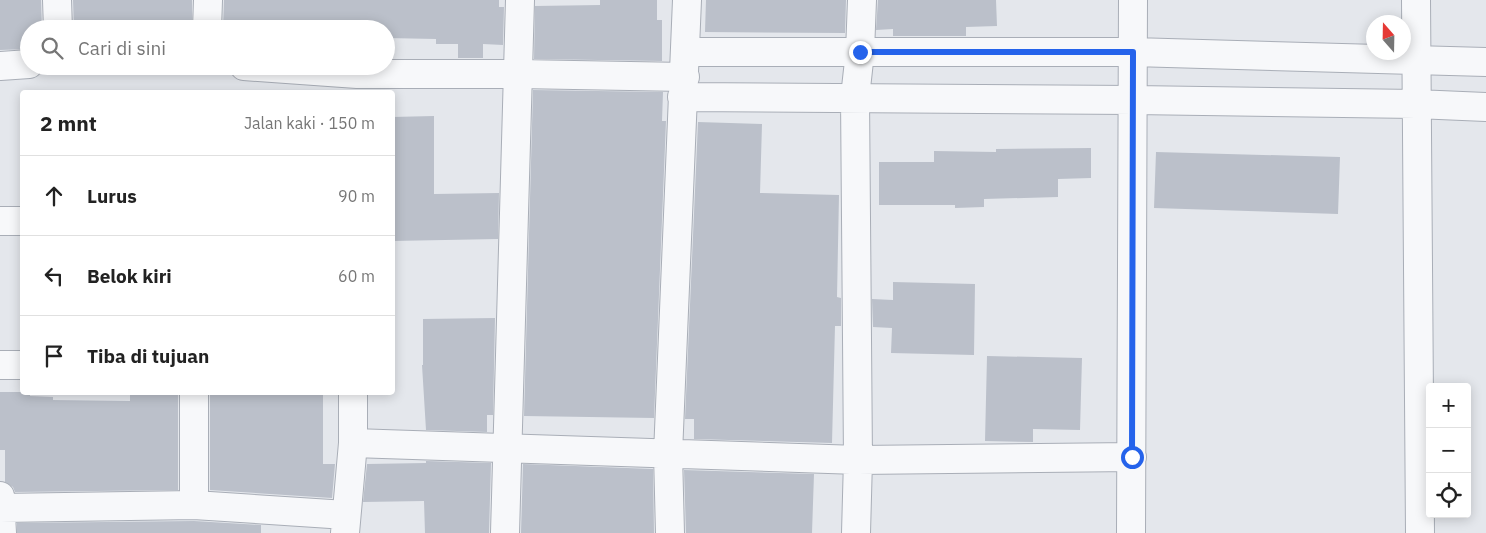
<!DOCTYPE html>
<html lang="id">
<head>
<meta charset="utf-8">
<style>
  :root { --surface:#fff; --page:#f2f2f2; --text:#222; --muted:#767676; --line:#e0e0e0 }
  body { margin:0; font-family:"IBM Plex Sans",sans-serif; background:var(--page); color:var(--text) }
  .controls { position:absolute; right:15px; bottom:15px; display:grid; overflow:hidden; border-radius:5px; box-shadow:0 2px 12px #0003 }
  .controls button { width:45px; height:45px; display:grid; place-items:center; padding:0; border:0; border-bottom:1px solid var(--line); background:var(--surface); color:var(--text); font:25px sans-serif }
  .compass { position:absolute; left:1366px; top:15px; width:45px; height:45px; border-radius:50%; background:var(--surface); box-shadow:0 2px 12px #0003; rotate:340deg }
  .stop { position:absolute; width:15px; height:15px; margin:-11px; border:4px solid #2563eb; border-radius:50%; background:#fff }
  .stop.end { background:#2563eb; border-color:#fff; box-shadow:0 1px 5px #0008 }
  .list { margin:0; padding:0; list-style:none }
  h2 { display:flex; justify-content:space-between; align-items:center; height:65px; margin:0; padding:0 20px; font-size:21px }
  h2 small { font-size:16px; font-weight:400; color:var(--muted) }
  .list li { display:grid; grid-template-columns:32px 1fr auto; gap:15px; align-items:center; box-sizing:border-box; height:80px; padding:0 20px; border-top:1px solid var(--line) }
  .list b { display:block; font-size:19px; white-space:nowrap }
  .list em { font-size:16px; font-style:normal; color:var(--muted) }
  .icon { flex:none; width:28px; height:28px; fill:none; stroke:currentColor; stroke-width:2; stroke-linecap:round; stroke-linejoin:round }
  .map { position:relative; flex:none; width:1486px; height:533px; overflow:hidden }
  .search { position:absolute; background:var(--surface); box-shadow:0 2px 12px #0003; left:20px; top:20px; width:375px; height:55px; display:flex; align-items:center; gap:12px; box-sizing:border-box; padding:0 18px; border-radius:28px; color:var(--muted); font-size:19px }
  .panel { position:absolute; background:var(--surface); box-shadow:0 2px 12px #0003; left:20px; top:90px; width:375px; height:305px; border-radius:5px }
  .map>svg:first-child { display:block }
  .building { fill:#bbc0ca }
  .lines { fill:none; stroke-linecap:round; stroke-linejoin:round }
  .minor-casing { stroke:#a9aeb7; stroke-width:30 }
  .minor { stroke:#f7f8fa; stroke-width:28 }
  .route { stroke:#2563eb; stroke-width:6 }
</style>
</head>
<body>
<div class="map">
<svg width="1486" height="533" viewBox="0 0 1486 533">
  <rect width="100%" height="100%" fill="#e4e7ec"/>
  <path class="building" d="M 0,0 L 41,0 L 42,29 L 29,29 L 29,49 L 0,50 Z
    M 73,0 L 192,0 L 192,23 L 151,24 L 151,29 L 74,29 Z
    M 224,0 L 499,0 L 499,7 L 504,7 L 503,45 L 483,44 L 483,58 L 458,58 L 458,44 L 436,44 L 436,39 L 386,38 L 386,29 L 223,29 Z
    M 600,0 L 657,0 L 657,20 L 662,20 L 662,61 L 534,59 L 535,6 L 600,5 Z
    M 706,0 L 846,0 L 845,33 L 705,32 Z
    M 878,0 L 996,0 L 997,26 L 966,27 L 966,36 L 893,36 L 893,29 L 876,30 Z
    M 533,90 L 663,92 L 662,121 L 666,121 L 654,418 L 524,416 Z
    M 434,116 L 434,194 L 499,193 L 498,239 L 392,241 L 392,117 Z
    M 698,122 L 762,124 L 760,193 L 839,195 L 837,297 L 841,298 L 841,326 L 835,326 L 832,443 L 694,439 L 694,419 L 685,419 Z
    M 1091,148 L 1091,178 L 1058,179 L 1058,197 L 984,199 L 984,207 L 955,208 L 955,205 L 879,205 L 879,162 L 934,162 L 934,151 L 996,152 L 996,149 Z
    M 1156,152 L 1340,157 L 1338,214 L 1154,208 Z
    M 893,282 L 975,284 L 974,355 L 891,353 L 892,328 L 873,327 L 872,299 L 893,300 Z
    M 495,318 L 493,415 L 487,415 L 487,432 L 426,430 L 422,365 L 423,365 L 423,319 Z
    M 987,356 L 1082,358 L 1080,430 L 1033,429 L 1033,442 L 985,441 Z
    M 0,392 L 30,392 L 30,396 L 53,397 L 53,400 L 130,401 L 130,392 L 178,392 L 178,490 L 15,492 L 13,487 L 5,482 L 5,450 L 0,450 Z
    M 210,392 L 323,392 L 323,464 L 335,464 L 332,498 L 210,490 Z
    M 426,461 L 491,463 L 489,533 L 425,533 L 424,501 L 363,502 L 367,464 L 426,463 Z
    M 523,464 L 653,469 L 654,533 L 521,533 Z
    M 684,470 L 814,474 L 812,533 L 686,533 Z
    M 194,521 L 261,525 L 261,533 L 17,533 L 17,523 Z"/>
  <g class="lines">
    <defs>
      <path id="minor" d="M 57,0 L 58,29
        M 1416,0 L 1420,533
        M 207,29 L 208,0
        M 685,52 L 1133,52 L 1486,62
        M 0,66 L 29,64
        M 244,66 L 357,74 L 519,74 L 685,77
        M 682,97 L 1134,100 L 1416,104 L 1486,107
        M 0,221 L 22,221
        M 0,365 L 22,365
        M 194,392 L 194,505
        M 353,443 L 858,460 L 1132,457
        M 0,496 L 2,533
        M 1,508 L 194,505 L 346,515
        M 345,533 L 353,443 L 353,392
        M 505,533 L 520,0
        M 670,533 L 668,454 L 687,0
        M 856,533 L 858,460 L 855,97 L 860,52 L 862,0
        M 1131,533 L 1133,0"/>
    </defs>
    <use href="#minor" class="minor-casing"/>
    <use href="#minor" class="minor"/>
  </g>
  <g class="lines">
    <path class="route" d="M 860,52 L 1133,52 L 1132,457"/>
  </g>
</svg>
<div class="controls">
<button>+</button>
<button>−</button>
<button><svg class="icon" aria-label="locate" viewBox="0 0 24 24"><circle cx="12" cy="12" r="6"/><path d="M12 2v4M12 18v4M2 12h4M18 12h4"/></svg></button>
</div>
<svg class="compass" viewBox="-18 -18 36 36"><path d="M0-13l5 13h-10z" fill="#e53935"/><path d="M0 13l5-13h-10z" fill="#767676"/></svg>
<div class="stop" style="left:1132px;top:457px"></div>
<div class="stop end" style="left:860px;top:52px"></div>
<div class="search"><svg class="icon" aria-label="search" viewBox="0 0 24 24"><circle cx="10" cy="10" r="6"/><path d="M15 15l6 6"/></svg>Cari di sini</div>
<section class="panel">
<h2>2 mnt<small>Jalan kaki · 150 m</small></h2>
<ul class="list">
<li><svg class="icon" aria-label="ahead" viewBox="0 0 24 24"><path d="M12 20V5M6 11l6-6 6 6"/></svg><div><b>Lurus</b></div><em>90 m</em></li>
<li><svg class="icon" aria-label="left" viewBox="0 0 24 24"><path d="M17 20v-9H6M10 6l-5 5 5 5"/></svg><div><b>Belok kiri</b></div><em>60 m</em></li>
<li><svg class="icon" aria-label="arrive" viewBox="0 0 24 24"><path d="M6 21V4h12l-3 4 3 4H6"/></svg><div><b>Tiba di tujuan</b></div></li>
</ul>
</section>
</div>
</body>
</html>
